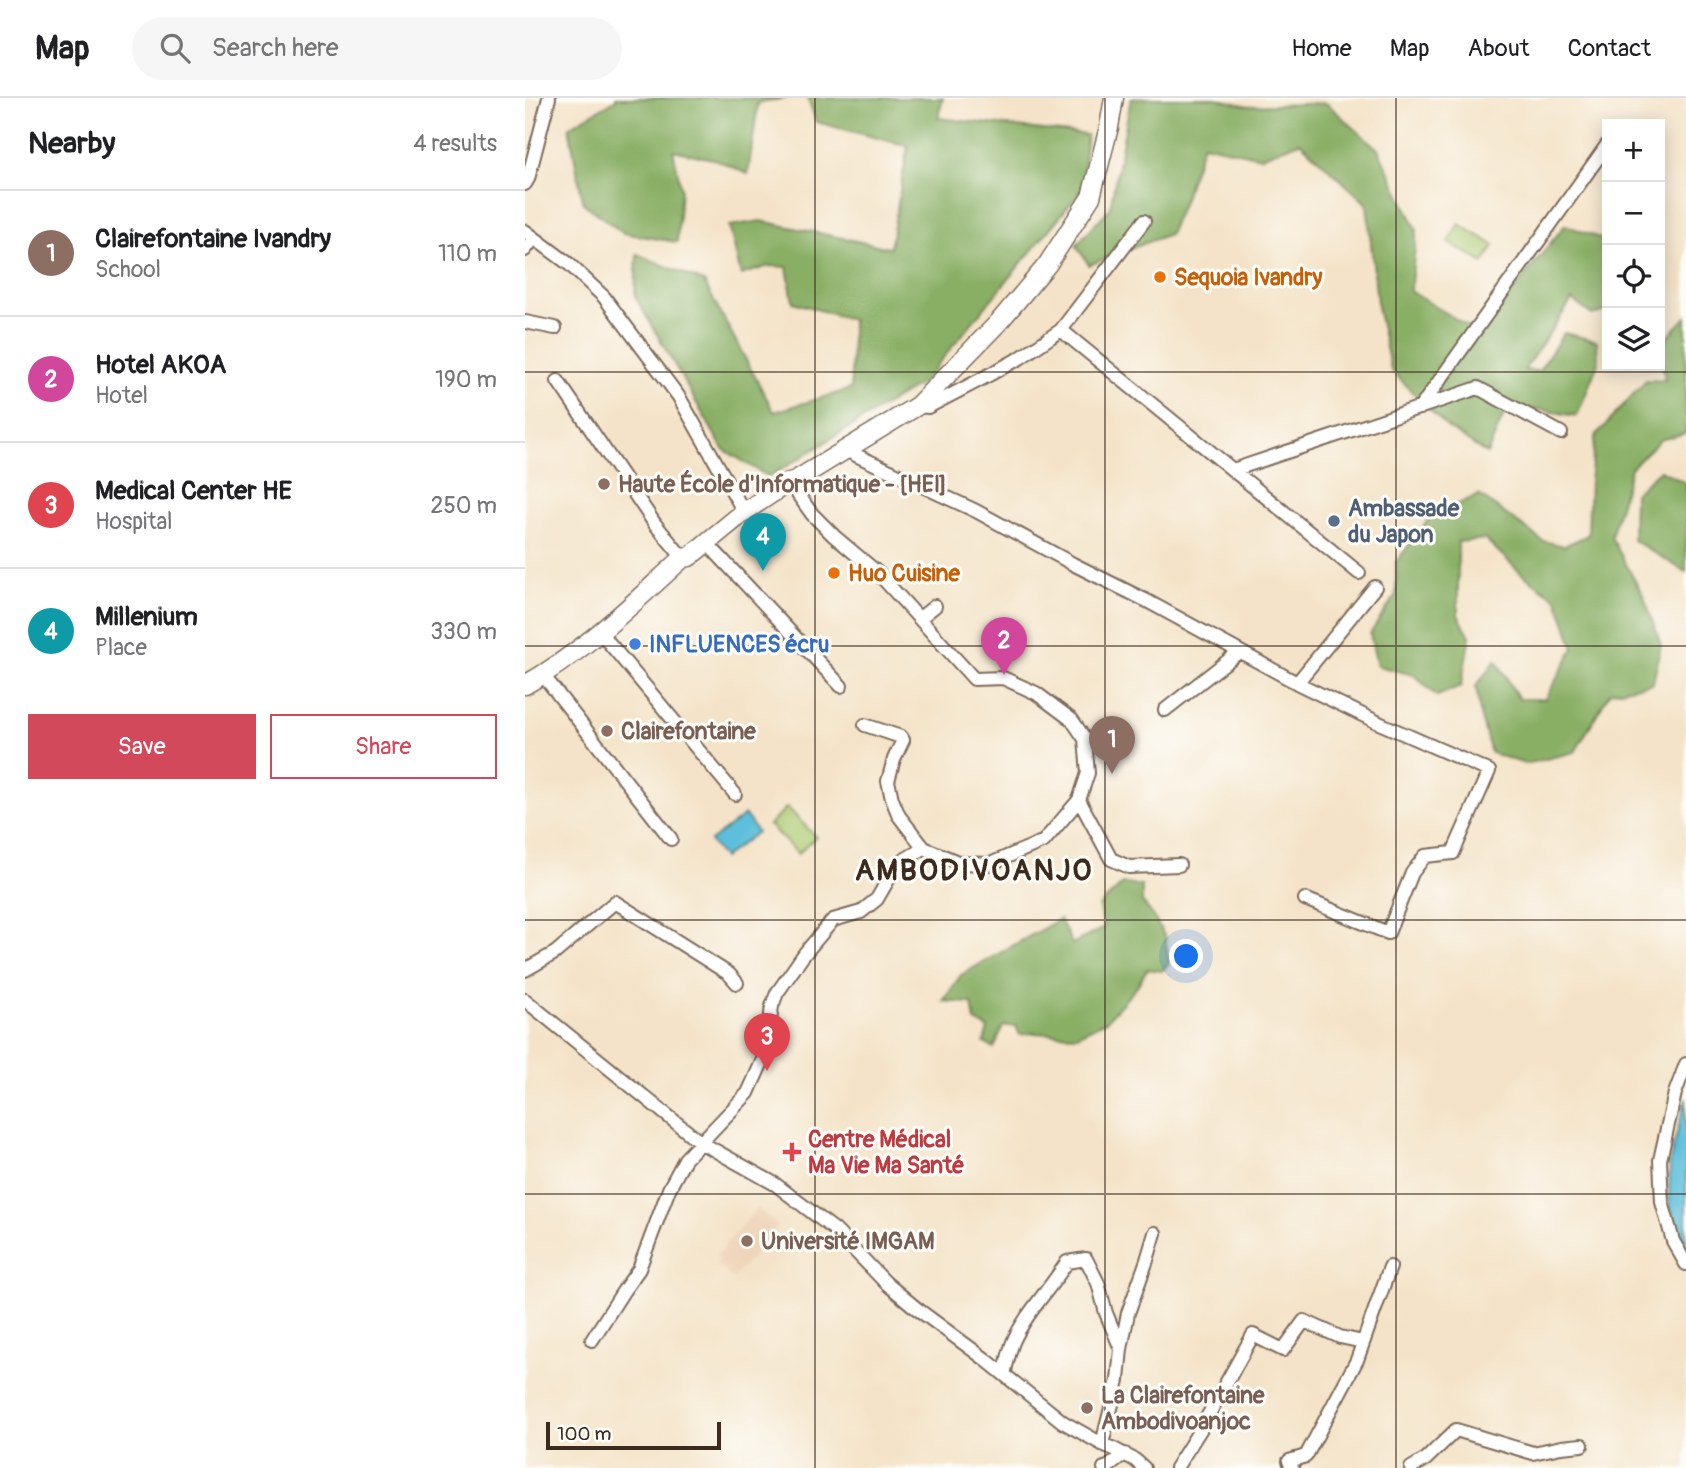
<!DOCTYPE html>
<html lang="en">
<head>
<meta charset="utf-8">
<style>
  :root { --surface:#fff; --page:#f6f6f6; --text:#202124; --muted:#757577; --line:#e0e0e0; --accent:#d1495b }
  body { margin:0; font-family:Pangolin,sans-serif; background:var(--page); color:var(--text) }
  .controls { position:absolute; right:21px; top:21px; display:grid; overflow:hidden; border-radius:0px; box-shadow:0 4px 18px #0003 }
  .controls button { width:63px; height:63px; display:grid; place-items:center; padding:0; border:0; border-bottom:2px solid var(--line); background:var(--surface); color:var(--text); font:35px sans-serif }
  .scale { position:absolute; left:21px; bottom:18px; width:175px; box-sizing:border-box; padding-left:7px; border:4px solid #3b2a1e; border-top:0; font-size:19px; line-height:24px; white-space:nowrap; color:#3b2a1e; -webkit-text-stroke:5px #fdfcf7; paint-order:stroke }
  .you { position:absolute; left:662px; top:859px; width:24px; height:24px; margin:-18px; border:5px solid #fff; border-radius:50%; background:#1a73e8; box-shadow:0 0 0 10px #1a73e833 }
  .badge { display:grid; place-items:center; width:46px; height:46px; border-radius:50%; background:var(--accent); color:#fff; font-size:23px; font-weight:700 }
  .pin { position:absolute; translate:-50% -58px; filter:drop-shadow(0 2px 4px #0008) }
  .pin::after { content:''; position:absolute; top:37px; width:24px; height:21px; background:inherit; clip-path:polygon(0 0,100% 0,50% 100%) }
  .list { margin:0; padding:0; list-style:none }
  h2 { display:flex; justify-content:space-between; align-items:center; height:91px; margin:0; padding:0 28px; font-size:30px }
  h2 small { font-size:23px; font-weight:400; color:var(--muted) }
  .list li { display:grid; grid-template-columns:46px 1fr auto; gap:21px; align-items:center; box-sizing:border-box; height:126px; padding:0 28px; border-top:2px solid var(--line) }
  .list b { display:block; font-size:26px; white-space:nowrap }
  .list p { margin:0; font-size:23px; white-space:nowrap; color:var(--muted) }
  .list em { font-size:23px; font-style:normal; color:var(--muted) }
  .actions { display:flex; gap:14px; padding:21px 28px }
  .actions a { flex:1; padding:16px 0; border:2px solid var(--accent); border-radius:0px; text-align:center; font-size:24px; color:var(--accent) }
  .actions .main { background:var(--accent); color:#fff }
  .icon { flex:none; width:38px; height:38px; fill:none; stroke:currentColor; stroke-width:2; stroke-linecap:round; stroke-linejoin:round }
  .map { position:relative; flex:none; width:1161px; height:1370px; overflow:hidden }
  header { display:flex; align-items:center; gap:42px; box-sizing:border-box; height:98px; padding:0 35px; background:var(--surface); border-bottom:2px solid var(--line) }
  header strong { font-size:33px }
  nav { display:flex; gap:38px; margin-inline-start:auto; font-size:24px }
  .search { width:490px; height:63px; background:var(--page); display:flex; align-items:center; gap:18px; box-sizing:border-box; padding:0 24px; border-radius:38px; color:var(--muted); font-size:26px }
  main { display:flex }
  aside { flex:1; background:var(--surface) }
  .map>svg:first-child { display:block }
  .built { fill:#efd6bb }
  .green { fill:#accb73; stroke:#747a48; stroke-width:2 }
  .forest { fill:#89af65; stroke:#626c42; stroke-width:2 }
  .water { fill:#5dbfdb; stroke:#4c747c; stroke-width:2 }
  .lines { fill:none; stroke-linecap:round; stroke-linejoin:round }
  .minor-casing { stroke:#7c6b5a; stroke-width:16 }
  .secondary-casing { stroke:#7c6b5a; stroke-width:21 }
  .minor { stroke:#fff; stroke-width:12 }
  .secondary { stroke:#fff; stroke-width:18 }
  .grid { fill:none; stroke:#3b2a1e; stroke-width:2; stroke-opacity:0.55 }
  .food-dot { fill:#e8710a; stroke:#fdfcf7; stroke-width:2.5 }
  .education-dot { fill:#8d6e63; stroke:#fdfcf7; stroke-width:2.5 }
  .service-dot { fill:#5c6f8a; stroke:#fdfcf7; stroke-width:2.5 }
  .shop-dot { fill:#3f7fe0; stroke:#fdfcf7; stroke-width:2.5 }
  .health-dot { fill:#e0444e; stroke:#fdfcf7; stroke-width:2.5 }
  .labels { text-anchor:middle; stroke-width:6; stroke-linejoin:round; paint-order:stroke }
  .food-label { font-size:23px; font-weight:bold; fill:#c56008; stroke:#fdfcf7; text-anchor:start }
  .education-label { font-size:23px; font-weight:bold; fill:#785e54; stroke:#fdfcf7; text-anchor:start }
  .service-label { font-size:23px; font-weight:bold; fill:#4e5e75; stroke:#fdfcf7; text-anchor:start }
  .shop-label { font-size:23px; font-weight:bold; fill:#366cbe; stroke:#fdfcf7; text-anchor:start }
  .health-label { font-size:23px; font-weight:bold; fill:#be3a42; stroke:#fdfcf7; text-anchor:start }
  .district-label { font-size:30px; font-weight:bold; letter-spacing:2px; fill:#3b2a1e; stroke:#fdfcf7 }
</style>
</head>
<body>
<header>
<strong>Map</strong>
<div class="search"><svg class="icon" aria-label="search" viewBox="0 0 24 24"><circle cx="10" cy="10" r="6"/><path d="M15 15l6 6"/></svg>Search here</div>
<nav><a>Home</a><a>Map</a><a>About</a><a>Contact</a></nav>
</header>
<main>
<aside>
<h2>Nearby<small>4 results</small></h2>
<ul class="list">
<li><span class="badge" style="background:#8d6e63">1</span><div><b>Clairefontaine Ivandry</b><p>School</p></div><em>110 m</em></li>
<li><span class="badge" style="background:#d1479c">2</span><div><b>Hotel AKOA</b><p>Hotel</p></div><em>190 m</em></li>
<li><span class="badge" style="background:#e0444e">3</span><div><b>Medical Center HE</b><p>Hospital</p></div><em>250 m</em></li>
<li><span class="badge" style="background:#0f9aa8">4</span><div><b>Millenium</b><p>Place</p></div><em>330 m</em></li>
</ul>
<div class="actions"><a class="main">Save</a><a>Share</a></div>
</aside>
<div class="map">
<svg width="1161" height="1370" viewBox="0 0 1161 1370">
  <rect width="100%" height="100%" fill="#fdfcf7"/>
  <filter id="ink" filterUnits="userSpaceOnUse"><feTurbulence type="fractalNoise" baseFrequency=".0143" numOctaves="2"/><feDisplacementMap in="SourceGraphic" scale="14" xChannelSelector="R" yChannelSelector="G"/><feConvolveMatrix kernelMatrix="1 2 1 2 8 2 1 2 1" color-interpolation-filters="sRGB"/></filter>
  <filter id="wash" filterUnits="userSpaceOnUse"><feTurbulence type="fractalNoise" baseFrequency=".00686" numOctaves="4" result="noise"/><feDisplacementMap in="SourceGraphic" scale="28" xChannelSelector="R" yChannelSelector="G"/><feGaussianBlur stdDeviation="1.57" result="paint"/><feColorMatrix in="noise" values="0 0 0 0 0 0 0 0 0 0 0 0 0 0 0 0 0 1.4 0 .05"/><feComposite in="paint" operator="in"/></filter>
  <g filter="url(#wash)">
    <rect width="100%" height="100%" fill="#f4e3c8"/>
    <path class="built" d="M 232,1110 L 253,1128 L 208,1181 L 191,1166 L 195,1161 L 191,1158 Z"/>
    <path class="green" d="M 934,126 L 969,147 L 959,165 L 923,144 Z
      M 262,709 L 291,739 L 273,756 L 244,727 Z"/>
    <path class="forest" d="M 91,0 L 262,0 L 233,5 L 223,76 L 192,62 L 148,52 L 156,90 L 152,144 L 98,135 L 58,105 L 44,29 L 90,2 Z
      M 283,0 L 418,0 L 413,20 L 562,37 L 556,93 L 398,284 L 244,379 L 198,351 L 110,198 L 112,156 L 179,184 L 249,314 L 326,291 L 327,222 L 268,204 L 262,169 L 244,168 L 216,177 L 204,128 L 236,123 L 365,150 L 383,48 L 291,24 Z
      M 606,0 L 690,0 L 724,8 L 801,5 L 853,51 L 892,132 L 885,193 L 954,235 L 1040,127 L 1082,143 L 1082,213 L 1067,217 L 1047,202 L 999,272 L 1014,273 L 1039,235 L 1072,243 L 1073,265 L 1052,318 L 1012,311 L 981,312 L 962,356 L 922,329 L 866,272 L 853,214 L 842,106 L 775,44 L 736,59 L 678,46 L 656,109 L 644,136 L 564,167 L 551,147 L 585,110 Z
      M 1161,219 L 1161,335 L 1135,342 L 1106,370 L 1086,439 L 1119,499 L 1136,547 L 1128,585 L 1085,594 L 1050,654 L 1000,666 L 966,655 L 956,620 L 951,588 L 971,562 L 994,601 L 1020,601 L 1049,550 L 1032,501 L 998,477 L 960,441 L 933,444 L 933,517 L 945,538 L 936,588 L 912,598 L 889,577 L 852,568 L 845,536 L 871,497 L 871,464 L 907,417 L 954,397 L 1018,443 L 1039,448 L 1063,437 L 1065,384 L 1070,339 L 1121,282 L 1140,282 L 1135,247 Z
      M 1135,372 L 1161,385 L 1161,474 L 1108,442 L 1109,395 Z
      M 598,786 L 617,788 L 617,804 L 627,816 L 640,839 L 644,865 L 637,873 L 622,871 L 611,890 L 581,923 L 552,937 L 508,935 L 495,937 L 491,928 L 478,928 L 469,950 L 459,945 L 463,930 L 450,923 L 447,905 L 418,903 L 436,877 L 535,821 L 547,846 L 579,830 L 574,808 Z"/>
    <path class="water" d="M 220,717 L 232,734 L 198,760 L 185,743 Z
      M 1161,1000 L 1161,1149 L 1144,1105 L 1145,1062 Z"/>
  </g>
  <g filter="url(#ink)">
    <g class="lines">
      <defs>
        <path id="minor" d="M 0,86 L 3,81 L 24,0
          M 0,133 L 44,166 L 79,199 L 154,299 L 219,414
          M 0,152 L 9,140
          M 0,224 L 30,230
          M 536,232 L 834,475
          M 33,283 L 130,426 L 158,460
          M 392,308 L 403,309 L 451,284 L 495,260 L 536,232 L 619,123
          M 895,310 L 1082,47
          M 320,352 L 451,413 L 548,466 L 622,503 L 772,585 L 854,625 L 964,673 L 928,755 L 900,758 L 887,775 L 863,835 L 780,801
          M 708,372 L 953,290 L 1036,335
          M 264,384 L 287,416 L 309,438 L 353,475 L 449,581 L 478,580 L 511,595 L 547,622 L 560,641 L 563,675 L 554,702 L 519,743 L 465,766 L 435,765 L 399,750 L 374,718 L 367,701 L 363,683 L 369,661 L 378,642 L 376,639 L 340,627
          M 181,444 L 316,588
          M 395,520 L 410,508
          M 75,534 L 210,696
          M 18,577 L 146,741
          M 772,585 L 850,489
          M 640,612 L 714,554
          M 554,702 L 586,761 L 604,769 L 654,767
          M 0,872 L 30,855 L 90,804 L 204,876 L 212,885
          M 0,902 L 175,1044 L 250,1086 L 310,1132 L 361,1185 L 391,1210 L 460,1261 L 538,1324 L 577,1346 L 589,1351 L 610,1362 L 619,1370
          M 1161,966 L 1150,995 L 1135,1062 L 1137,1104 L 1148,1143 L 1161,1166
          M 67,1242 L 99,1192 L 114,1171 L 144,1091 L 160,1061 L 223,995 L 241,955 L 247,908 L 252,895 L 280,855 L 308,822 L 336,814 L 352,801 L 363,782 L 379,762 L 399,750
          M 479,1276 C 482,1266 484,1254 488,1244 C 501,1215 525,1191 542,1164 L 561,1161 L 573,1185 L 581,1215 L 596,1251
          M 577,1346 L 593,1282 L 596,1251 L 603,1215 L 622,1162 L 630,1135
          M 579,1370 L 583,1369 L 600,1356
          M 651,1370 L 675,1332 L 728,1237 L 758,1252 L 779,1223 L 815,1239 L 838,1244
          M 767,1370 L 764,1363 L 781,1358 L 832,1262 L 865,1169
          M 886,1370 L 901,1361 L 931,1332 L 1008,1355 L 1036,1349 L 1057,1347"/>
        <path id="secondary" d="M 0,587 C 59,554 108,505 158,460 L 164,459 L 219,414 L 264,384 L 271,382 L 392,308 L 473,225 L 522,167 L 566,99 L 584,29 L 589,0"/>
      </defs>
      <use href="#minor" class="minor-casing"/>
      <use href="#secondary" class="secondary-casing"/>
      <use href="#minor" class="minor"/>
      <use href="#secondary" class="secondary"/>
    </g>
  </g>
  <path class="grid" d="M 290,0 L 290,1370M 580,0 L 580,1370M 871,0 L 871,1370M 0,274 L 1161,274M 0,548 L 1161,548M 0,822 L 1161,822M 0,1096 L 1161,1096"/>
  <g class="food-dot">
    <circle cx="635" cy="179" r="7"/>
    <circle cx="309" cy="475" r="7"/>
  </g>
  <g class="education-dot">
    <circle cx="79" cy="386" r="7"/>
    <circle cx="82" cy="633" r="7"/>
    <circle cx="222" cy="1143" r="7"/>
    <circle cx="562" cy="1310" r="7"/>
  </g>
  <circle class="service-dot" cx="809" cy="423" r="7"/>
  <circle class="shop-dot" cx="110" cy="546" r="7"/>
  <path class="health-dot" d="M263.5 1043.5h7v7h7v7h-7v7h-7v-7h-7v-7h7z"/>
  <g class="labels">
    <g class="food-label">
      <text x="649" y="187">Sequoia Ivandry</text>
      <text x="323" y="483">Huo Cuisine</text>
    </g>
    <g class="education-label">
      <text x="93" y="394">Haute École d'Informatique - [HEI]</text>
      <text x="96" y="641">Clairefontaine</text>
      <text x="236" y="1151">Université IMGAM</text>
      <text x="576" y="1305">La Clairefontaine<tspan x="576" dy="26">Ambodivoanjoc</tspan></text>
    </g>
    <g class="service-label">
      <text x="823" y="418">Ambassade<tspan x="823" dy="26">du Japon</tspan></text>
    </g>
    <g class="shop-label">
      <text x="124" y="554">INFLUENCES écru</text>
    </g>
    <g class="health-label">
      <text x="283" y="1049">Centre Médical<tspan x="283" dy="26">Ma Vie Ma Santé</tspan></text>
    </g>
    <g class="district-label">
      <text x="449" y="782">AMBODIVOANJO</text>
    </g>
  </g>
</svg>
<div class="controls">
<button>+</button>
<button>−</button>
<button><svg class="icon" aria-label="locate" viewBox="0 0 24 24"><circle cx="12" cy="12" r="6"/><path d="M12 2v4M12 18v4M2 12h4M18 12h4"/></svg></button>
<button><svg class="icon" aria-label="layers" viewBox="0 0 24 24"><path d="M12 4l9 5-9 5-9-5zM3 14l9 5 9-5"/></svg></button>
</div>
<div class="scale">100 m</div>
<div class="you"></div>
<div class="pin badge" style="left:587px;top:676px;background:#8d6e63">1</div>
<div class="pin badge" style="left:479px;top:577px;background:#d1479c">2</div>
<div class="pin badge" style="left:242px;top:973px;background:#e0444e">3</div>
<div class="pin badge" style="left:238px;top:473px;background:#0f9aa8">4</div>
</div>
</main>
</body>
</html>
